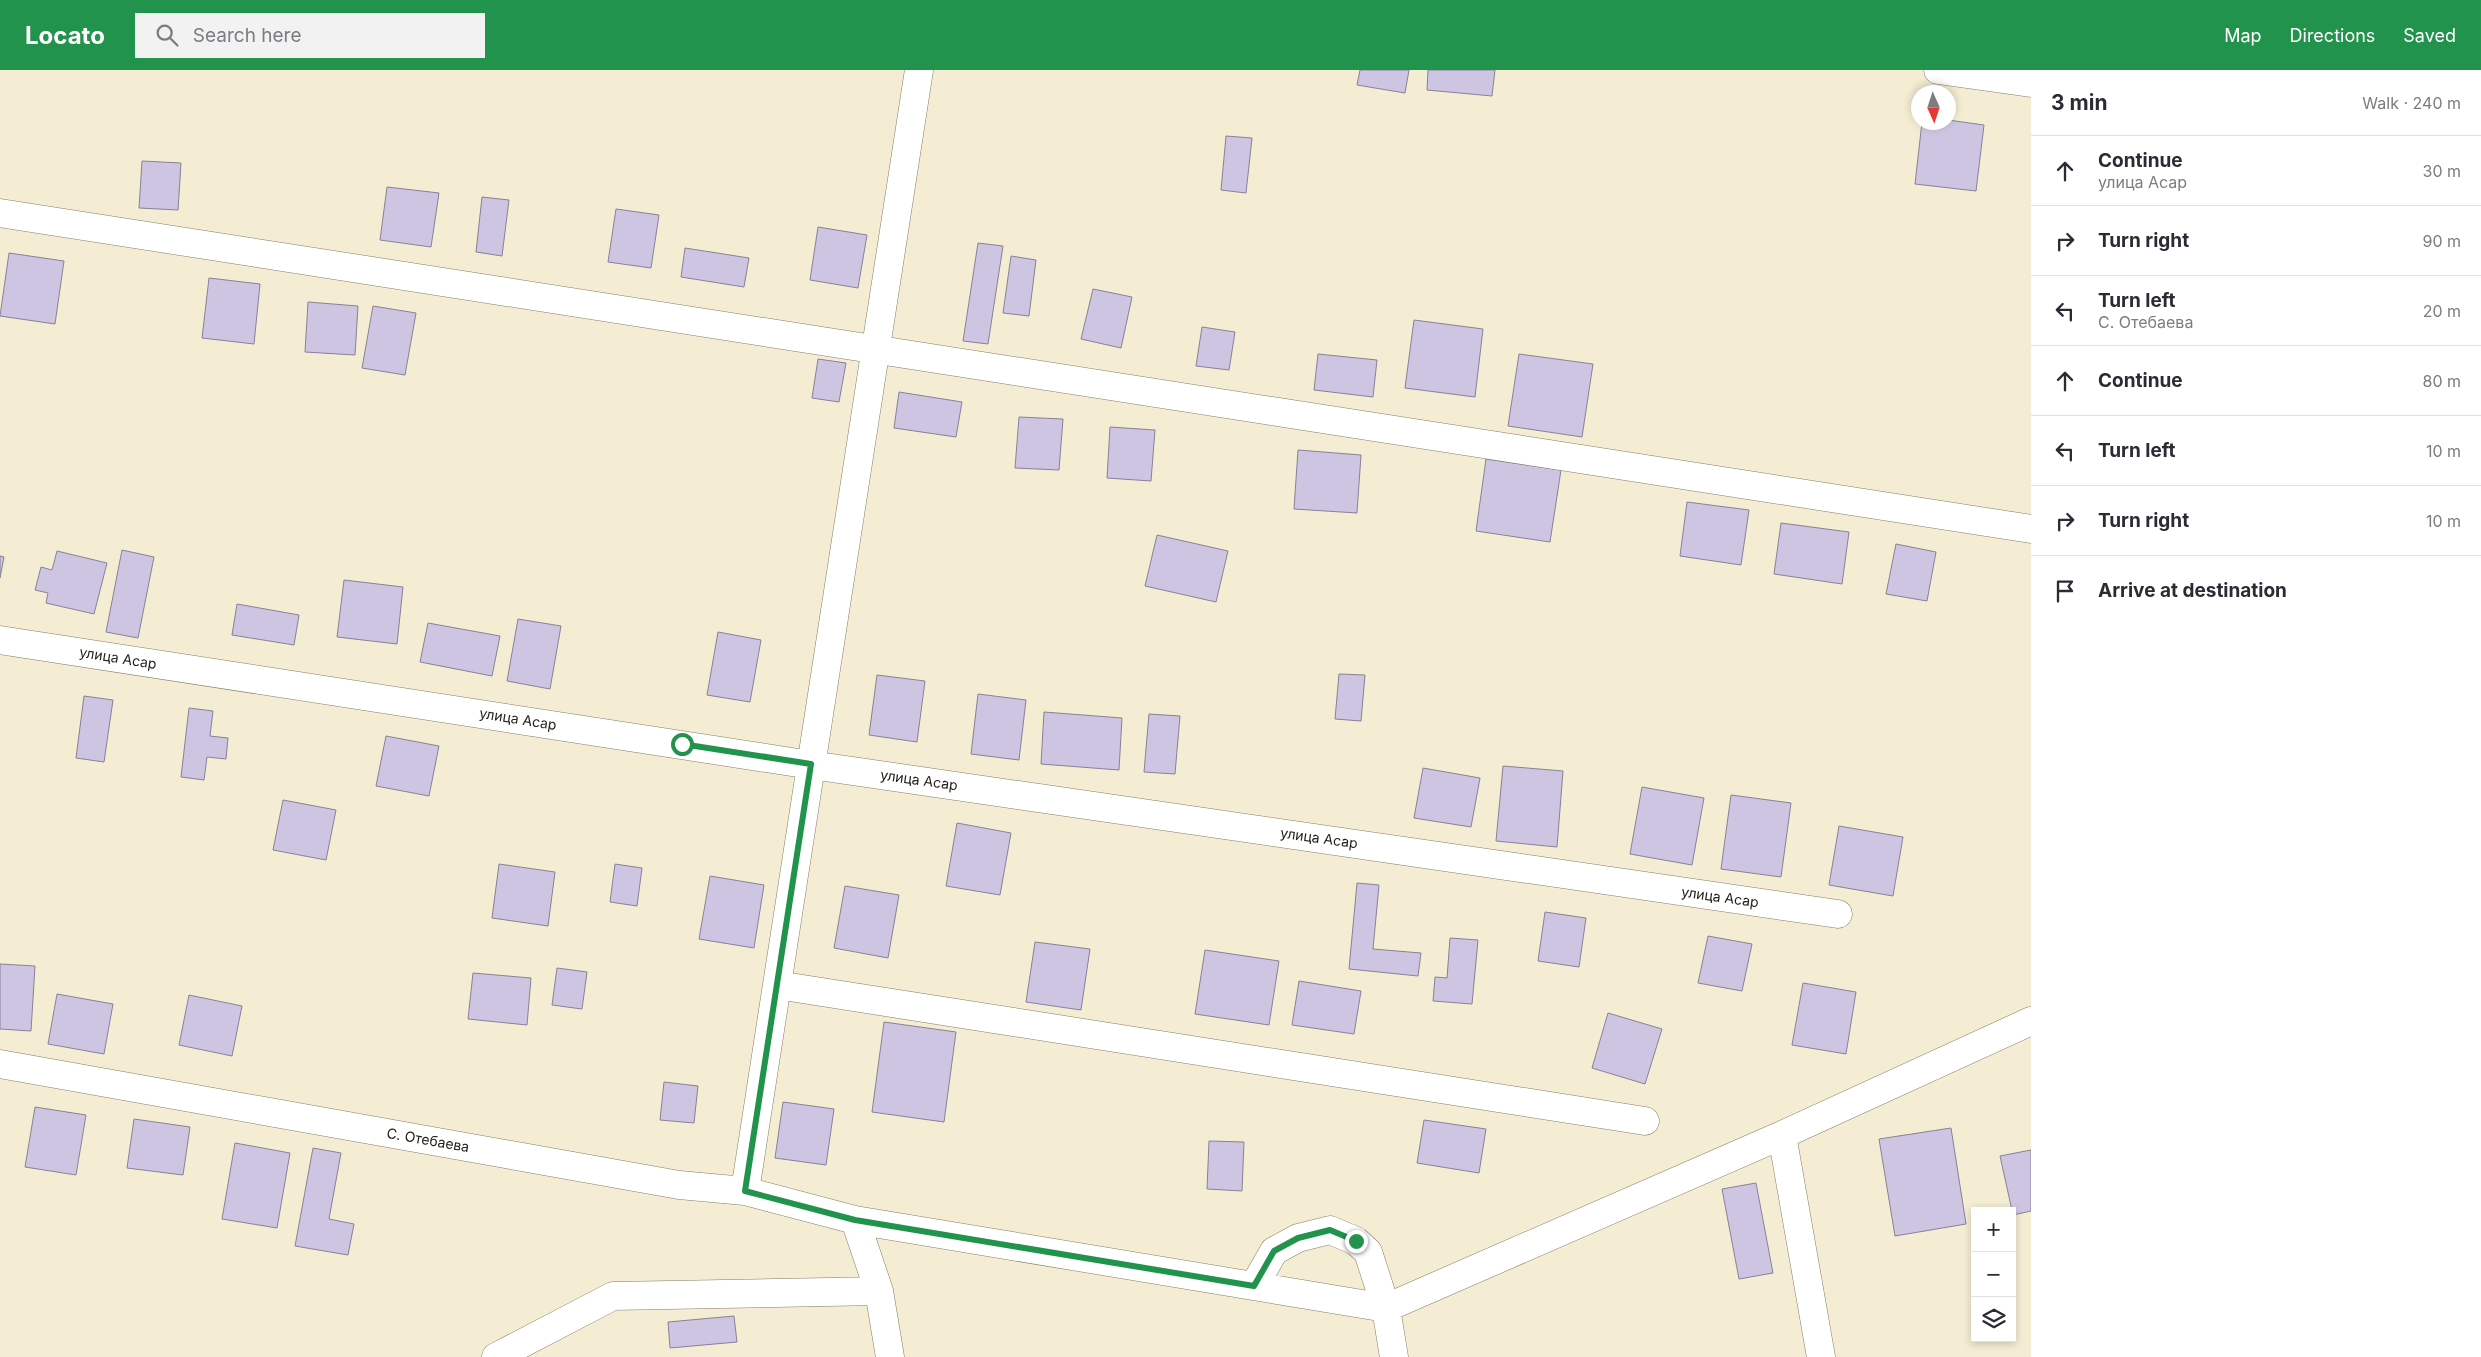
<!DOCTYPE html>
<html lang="en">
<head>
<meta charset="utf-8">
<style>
  :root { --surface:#fff; --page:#f2f2f3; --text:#2b2b33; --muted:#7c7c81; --line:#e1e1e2; --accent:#22934d }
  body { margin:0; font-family:Inter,sans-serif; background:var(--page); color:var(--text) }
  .controls { position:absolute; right:15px; bottom:15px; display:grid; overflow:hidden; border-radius:0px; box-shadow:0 2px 8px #0003 }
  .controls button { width:45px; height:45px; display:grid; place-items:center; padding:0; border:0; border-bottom:1px solid var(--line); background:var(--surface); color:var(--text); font:25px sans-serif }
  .compass { position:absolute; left:1911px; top:15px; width:45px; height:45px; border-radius:50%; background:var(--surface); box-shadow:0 2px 8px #0003; rotate:177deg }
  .stop { position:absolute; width:15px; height:15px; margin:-11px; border:4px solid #22934d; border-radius:50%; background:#fff }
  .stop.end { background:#22934d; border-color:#fff; box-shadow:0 1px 5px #0008 }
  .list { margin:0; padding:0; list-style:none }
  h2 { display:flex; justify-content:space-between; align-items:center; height:65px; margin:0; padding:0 20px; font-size:21px }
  h2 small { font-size:16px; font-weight:400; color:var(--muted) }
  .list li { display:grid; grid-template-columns:32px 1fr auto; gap:15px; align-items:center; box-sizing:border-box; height:70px; padding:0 20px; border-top:1px solid var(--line) }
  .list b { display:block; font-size:19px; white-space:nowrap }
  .list p { margin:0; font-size:16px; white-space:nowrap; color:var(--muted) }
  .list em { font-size:16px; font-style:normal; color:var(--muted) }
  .icon { flex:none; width:28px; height:28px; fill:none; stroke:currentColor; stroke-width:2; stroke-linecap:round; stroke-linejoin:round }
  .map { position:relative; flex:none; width:2031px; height:1287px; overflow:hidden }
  header { display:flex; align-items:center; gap:30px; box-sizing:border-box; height:70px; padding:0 25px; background:var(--accent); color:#fff }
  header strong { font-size:24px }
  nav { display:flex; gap:28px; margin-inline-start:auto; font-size:18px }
  .search { width:350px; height:45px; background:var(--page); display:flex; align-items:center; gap:12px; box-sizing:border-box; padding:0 18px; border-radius:0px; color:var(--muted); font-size:19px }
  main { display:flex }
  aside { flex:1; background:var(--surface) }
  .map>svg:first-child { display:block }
  .building { fill:#cec5e2; stroke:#888197 }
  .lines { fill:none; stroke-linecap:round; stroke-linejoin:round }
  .minor-casing { stroke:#847e67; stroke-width:29 }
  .minor { stroke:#fff; stroke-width:28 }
  .route { stroke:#22934d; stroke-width:6 }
  .labels { text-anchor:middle; stroke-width:4.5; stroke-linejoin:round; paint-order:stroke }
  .street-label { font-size:14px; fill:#25231a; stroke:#fff }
</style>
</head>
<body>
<header>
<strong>Locato</strong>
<div class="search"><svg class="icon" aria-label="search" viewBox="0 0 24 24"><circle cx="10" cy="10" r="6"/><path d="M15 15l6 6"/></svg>Search here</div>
<nav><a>Map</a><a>Directions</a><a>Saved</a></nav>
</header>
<main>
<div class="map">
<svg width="2031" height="1287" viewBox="0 0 2031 1287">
  <rect width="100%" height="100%" fill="#f4edd4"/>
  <path class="building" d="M 1360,0 L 1409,0 L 1405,23 L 1357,15 Z
    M 1428,0 L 1495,0 L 1492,26 L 1427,20 Z
    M 1948,50 L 1984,55 L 1976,121 L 1915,114 L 1922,52 L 1948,52 Z
    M 1226,66 L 1252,68 L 1246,123 L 1221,120 Z
    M 142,91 L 181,93 L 178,140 L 139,138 Z
    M 387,117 L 439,123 L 431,177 L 380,170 Z
    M 482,127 L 509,130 L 502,186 L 476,182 Z
    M 616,139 L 659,145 L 651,198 L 608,192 Z
    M 818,157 L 867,165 L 858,218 L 810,210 Z
    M 978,173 L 1003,176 L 988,274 L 963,271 Z
    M 685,178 L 749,188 L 744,217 L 681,207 Z
    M 9,183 L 64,191 L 55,254 L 0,246 Z
    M 1011,186 L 1036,190 L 1029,246 L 1003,243 Z
    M 209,208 L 260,214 L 254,274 L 202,268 Z
    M 1093,219 L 1132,227 L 1121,278 L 1081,269 Z
    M 308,232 L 358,236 L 355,285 L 305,282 Z
    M 373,236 L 416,243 L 405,305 L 362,298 Z
    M 1414,250 L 1483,259 L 1475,327 L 1405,318 Z
    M 1202,257 L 1235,262 L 1229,300 L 1196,296 Z
    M 1318,284 L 1377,290 L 1373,327 L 1314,320 Z
    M 1519,284 L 1593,294 L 1582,367 L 1508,356 Z
    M 818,289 L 846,293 L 839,332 L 812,328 Z
    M 899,322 L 962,332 L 956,367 L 894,358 Z
    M 1019,347 L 1063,349 L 1059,400 L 1015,398 Z
    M 1110,357 L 1155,360 L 1151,411 L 1107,408 Z
    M 1298,380 L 1361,385 L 1357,443 L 1294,439 Z
    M 1486,389 L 1561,400 L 1550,472 L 1476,461 Z
    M 1687,432 L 1749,440 L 1741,495 L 1680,486 Z
    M 1781,453 L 1849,462 L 1842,514 L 1774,504 Z
    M 1157,465 L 1228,481 L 1216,532 L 1145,516 Z
    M 1896,474 L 1936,482 L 1927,531 L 1886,524 Z
    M 122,480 L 154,487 L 138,568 L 106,562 Z
    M 57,481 L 107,493 L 94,544 L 46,533 L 48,523 L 35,520 L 41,497 L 52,500 Z
    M 0,486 L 4,487 L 0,508 Z
    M 344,510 L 403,517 L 397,574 L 337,567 Z
    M 237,534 L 299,545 L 294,575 L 232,565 Z
    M 518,549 L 561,556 L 550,619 L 507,611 Z
    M 428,553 L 500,566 L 492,606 L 420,592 Z
    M 718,562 L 761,570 L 750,632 L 707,625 Z
    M 1339,604 L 1365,605 L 1361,651 L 1335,649 Z
    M 877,605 L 925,611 L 917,672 L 869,665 Z
    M 978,624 L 1026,630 L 1019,690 L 971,684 Z
    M 84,626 L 113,630 L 104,692 L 76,688 Z
    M 189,638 L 213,641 L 210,666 L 228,668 L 226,689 L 207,687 L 204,710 L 181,707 Z
    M 1044,642 L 1122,648 L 1119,700 L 1041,694 Z
    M 1149,644 L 1180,646 L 1175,704 L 1144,702 Z
    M 386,666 L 439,676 L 429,726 L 376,716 Z
    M 1503,696 L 1563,701 L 1557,777 L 1496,771 Z
    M 1423,698 L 1480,708 L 1471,757 L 1414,748 Z
    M 1642,717 L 1704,728 L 1692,795 L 1630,784 Z
    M 1731,725 L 1791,733 L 1781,807 L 1721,799 Z
    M 283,730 L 336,740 L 326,790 L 273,780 Z
    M 957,753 L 1011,763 L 1000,825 L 946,816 Z
    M 1839,756 L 1903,767 L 1893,826 L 1829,815 Z
    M 499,794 L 555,802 L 548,856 L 492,848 Z
    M 615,794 L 642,798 L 637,836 L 610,832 Z
    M 710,806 L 764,815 L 754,878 L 699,869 Z
    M 1357,813 L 1379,815 L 1373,879 L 1421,883 L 1418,906 L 1349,899 Z
    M 845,816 L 899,825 L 888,888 L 834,878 Z
    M 1545,842 L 1586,848 L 1579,897 L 1538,891 Z
    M 1708,866 L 1752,874 L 1742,921 L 1698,913 Z
    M 1450,868 L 1478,870 L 1472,934 L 1433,931 L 1435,907 L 1447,908 Z
    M 1035,872 L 1090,879 L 1081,940 L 1026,932 Z
    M 1205,880 L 1279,891 L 1269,955 L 1195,944 Z
    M 0,894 L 35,896 L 31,961 L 0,959 Z
    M 557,898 L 587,902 L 582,939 L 552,935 Z
    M 473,903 L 531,908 L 527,955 L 468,949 Z
    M 1299,911 L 1361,921 L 1354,964 L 1292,955 Z
    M 1803,913 L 1856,922 L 1846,984 L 1792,975 Z
    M 57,924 L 113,934 L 104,984 L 48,974 Z
    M 189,925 L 242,936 L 232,986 L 179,975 Z
    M 1608,943 L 1662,959 L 1645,1014 L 1592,998 Z
    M 884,952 L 956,962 L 944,1052 L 872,1042 Z
    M 664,1012 L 698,1016 L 694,1053 L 660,1050 Z
    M 783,1032 L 834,1039 L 826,1095 L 775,1088 Z
    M 35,1037 L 86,1045 L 76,1105 L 25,1097 Z
    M 134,1049 L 190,1057 L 183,1105 L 127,1098 Z
    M 1424,1050 L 1486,1059 L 1479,1103 L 1417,1093 Z
    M 1951,1058 L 1966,1154 L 1895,1166 L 1879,1069 Z
    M 1209,1071 L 1244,1072 L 1242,1121 L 1207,1119 Z
    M 235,1073 L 290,1083 L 277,1158 L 222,1149 Z
    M 313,1078 L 341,1083 L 329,1149 L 354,1154 L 348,1185 L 295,1176 Z
    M 2031,1080 L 2031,1141 L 2013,1145 L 2000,1086 Z
    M 1756,1113 L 1773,1203 L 1739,1209 L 1722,1119 Z
    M 734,1246 L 737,1272 L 670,1278 L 668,1252 Z"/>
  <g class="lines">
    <defs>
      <path id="minor" d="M 1938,0 L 2031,13
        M 0,143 C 677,248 1354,355 2031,459
        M 0,570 L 811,695 L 1838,844
        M 777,915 L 1645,1051
        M 0,994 L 679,1115 L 745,1121 L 855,1150 L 1386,1238 L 1782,1065 L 2031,951
        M 1782,1065 L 1821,1287
        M 745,1121 L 919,0
        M 855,1150 L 879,1221 L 890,1287
        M 1254,1216 L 1274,1181 L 1298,1168 L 1330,1160 L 1356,1171 L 1368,1182 L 1386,1238 L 1394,1287
        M 496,1287 L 613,1226 L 879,1221"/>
    </defs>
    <use href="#minor" class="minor-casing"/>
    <use href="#minor" class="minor"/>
  </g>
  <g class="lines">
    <path class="route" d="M 682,674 L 811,694 L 745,1121 L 855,1150 L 1254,1216 L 1274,1181 L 1298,1168 L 1330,1160 L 1356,1171"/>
  </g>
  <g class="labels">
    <g class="street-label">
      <text transform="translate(118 588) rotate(9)" y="5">улица Асар</text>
      <text transform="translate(518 649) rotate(9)" y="5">улица Асар</text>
      <text transform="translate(919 710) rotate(8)" y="5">улица Асар</text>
      <text transform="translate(1319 768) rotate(8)" y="5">улица Асар</text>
      <text transform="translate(1720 827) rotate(8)" y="5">улица Асар</text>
      <text transform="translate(428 1070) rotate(10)" y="5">С. Отебаева</text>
    </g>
  </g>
</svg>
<div class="controls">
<button>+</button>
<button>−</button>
<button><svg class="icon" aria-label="layers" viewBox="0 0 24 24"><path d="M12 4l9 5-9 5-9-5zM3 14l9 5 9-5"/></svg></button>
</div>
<svg class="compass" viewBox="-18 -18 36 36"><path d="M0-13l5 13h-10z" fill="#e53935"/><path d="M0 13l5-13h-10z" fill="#7c7c81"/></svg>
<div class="stop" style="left:682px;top:674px"></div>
<div class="stop end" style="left:1356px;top:1171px"></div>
</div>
<aside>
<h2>3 min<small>Walk · 240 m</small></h2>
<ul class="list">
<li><svg class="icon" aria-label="ahead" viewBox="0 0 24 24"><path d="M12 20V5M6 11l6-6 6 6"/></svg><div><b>Continue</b><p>улица Асар</p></div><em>30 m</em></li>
<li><svg class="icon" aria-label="right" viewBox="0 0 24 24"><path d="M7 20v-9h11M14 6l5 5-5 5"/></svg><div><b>Turn right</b></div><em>90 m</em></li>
<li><svg class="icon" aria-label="left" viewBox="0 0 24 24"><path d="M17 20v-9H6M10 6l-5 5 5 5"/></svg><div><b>Turn left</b><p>С. Отебаева</p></div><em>20 m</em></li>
<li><svg class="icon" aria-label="ahead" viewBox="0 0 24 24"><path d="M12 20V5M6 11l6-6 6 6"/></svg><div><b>Continue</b></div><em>80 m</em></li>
<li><svg class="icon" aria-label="left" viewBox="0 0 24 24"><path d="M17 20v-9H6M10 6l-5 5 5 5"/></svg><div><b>Turn left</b></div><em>10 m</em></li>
<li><svg class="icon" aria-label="right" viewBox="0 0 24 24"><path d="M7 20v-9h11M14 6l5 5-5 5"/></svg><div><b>Turn right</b></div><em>10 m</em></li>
<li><svg class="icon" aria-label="arrive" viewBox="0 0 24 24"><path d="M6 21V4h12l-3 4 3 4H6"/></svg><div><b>Arrive at destination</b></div></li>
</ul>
</aside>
</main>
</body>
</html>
